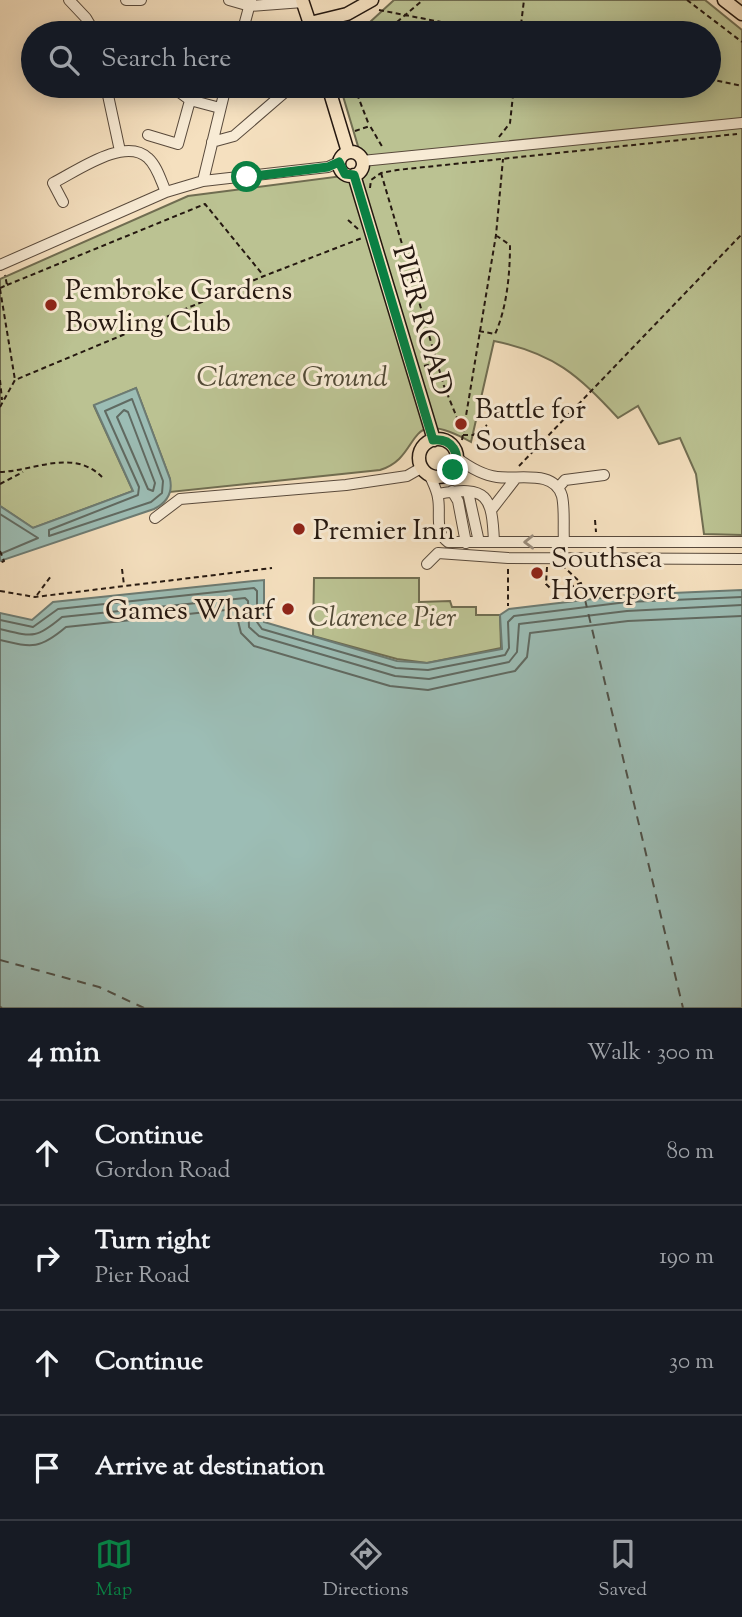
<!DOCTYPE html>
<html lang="en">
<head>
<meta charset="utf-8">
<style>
  :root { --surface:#171b24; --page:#242831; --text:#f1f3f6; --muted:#9ea1a6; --line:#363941; --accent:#0b8043 }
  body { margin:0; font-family:"Sorts Mill Goudy",serif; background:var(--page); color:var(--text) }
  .stop { position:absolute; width:21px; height:21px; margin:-16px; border:5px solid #0b8043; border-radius:50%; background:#fff }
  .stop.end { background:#0b8043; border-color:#fff; box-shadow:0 2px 7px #0008 }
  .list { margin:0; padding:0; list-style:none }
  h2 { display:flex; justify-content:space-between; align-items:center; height:91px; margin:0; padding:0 28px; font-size:30px }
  h2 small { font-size:23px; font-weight:400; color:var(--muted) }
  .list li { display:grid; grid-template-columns:46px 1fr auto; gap:21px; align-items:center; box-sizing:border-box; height:105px; padding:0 28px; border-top:2px solid var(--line) }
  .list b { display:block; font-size:26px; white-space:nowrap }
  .list p { margin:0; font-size:23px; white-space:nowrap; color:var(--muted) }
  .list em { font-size:23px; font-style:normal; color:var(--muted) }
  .icon { flex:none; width:38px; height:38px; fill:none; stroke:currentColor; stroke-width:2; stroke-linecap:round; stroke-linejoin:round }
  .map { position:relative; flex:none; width:742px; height:1008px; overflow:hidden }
  .search { position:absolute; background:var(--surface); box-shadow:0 4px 18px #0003; left:21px; right:21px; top:21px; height:77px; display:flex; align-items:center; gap:18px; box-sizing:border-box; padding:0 24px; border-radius:38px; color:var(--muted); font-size:26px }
  .sheet { height:511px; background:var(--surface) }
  nav { display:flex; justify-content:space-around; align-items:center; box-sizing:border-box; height:98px; border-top:2px solid var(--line); background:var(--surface); font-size:19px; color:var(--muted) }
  nav a { display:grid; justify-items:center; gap:4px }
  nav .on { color:var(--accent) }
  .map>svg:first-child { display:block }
  .green { fill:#bbc292; stroke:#706d51; stroke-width:2 }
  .water { fill:#9cbdb5; stroke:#6c7b73; stroke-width:2 }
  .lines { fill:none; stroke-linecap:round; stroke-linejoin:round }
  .shore { stroke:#606a62; stroke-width:2 }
  .ferry { stroke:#4f524a; stroke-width:2; stroke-dasharray:9 7; stroke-linecap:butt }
  .minor-casing { stroke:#594a3c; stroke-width:12 }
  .major-casing { stroke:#251810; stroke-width:15 }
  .path { stroke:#251810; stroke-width:2; stroke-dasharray:5 3.5; stroke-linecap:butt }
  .minor { stroke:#f8ebd5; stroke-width:10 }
  .major { stroke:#f5e0bf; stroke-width:12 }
  .oneway { stroke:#998c7c }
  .route { stroke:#0b8043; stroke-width:9 }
  .poi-dot { fill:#8f2418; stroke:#f8ebd5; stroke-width:2.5 }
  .labels { text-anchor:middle; stroke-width:6; stroke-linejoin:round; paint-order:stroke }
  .poi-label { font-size:28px; fill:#251810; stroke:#f8ebd5; text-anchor:start }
  .street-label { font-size:28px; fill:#251810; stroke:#f8ebd5 }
  .park-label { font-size:28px; font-style:italic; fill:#524b37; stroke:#f8ebd5 }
</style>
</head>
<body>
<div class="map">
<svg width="742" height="1008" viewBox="0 0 742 1008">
  <rect width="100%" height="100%" fill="#f5e0bf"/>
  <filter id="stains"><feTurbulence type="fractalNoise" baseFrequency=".00286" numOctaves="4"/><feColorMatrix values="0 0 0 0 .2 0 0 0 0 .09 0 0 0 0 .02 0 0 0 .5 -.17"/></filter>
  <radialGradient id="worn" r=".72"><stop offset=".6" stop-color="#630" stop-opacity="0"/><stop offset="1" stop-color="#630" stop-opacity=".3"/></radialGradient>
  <path class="green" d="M 394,0 L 705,0 L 742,30 L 742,535 L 704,534 L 696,474 L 680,438 L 659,444 L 638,406 L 618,418 C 578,375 554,353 494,341 L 471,442 C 401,403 425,456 380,470 L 170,492 L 170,479 L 136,388 L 94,406 L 133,491 L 33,528 L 0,506 L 0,279 L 188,196 L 366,173 L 340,86 L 709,86 L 709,33 L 358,33 Z
    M 314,578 L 419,578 L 419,602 L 450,601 L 452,607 L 476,607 L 476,615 L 500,615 L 501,648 L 427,663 L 397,659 L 313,636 Z"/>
  <path class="water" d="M 136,388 L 170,479 C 173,493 166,503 154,509 L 0,561 L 0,506 L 33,528 L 133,491 L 94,405 Z
    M 264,580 L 264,622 L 397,661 L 427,663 L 502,649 L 500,615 L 509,609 L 626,595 L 742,590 L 742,1008 L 0,1008 L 0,613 L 32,620 L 53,602 Z"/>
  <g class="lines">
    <path class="shore" d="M 132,399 L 163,481 L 162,493 L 151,502 L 49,536 L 49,530 L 138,495 L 139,487 L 105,411 Z
      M 124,410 L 128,412 L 155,483 L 153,491 L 148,489 L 117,417 Z
      M 0,514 L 38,538 L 0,554
      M 0,620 L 33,627 L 58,609 L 254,588 L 257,591 L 257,622 L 262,629 L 396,668 L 428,670 L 505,655 L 509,648 L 508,622 L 514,616 L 627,602 L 742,597
      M 0,629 C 33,637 36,639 62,617 L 245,598 L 248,601 L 249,627 L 259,636 L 395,676 L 429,679 L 509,662 L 517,652 L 519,624 L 627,611 L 742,605
      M 0,640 C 33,648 40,649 66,627 L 235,609 L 241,633 L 254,646 L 390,686 L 428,690 L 515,671 L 527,657 L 530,633 L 628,621 L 742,616"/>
    <path class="ferry" d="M 581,583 L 683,1008
      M 0,960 L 99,987 L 144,1008
      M 0,1007 L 2,1008"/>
    <defs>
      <path id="minor" d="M 69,0 L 86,18 L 95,33
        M 126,0 L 141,0
        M 229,0 L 250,6 L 303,2
        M 242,33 L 251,0
        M 106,86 L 120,151
        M 171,86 L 190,100 L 220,108
        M 148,135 L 178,144 L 194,86
        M 212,142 L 234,136 L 292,86
        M 362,161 L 742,123
        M 203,181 L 226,86
        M 63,202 L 53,183 C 77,171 125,136 148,158 C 157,166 161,181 166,192
        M 0,265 L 166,192 L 203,181 L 328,167 L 339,162
        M 457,458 C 469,467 482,475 497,477 C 518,480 554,469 562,496 C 565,510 563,527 564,541
        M 430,476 C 433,483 437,490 438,498 C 441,513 434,532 448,542 L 742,542
        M 558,488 L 565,480 L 604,475
        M 452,491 L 458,501 L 466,543
        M 468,492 L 479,542
        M 438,494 C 488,485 492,496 494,542
        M 492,509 L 516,478
        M 155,518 L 180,499 L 346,485 L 407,476 L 421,468
        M 427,564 L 438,553 L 508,558 L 742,559"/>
      <path id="major" d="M 302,0 L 313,33
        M 724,0 L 742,14
        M 310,23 L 347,14 L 372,0
        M 328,86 L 348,152
        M339 164a12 12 0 1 1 24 0a12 12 0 1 1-24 0Z
        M 354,175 L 434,440
        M419 458a19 19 0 1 1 38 0a19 19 0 1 1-38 0Z"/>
    </defs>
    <use href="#minor" class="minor-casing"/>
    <use href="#major" class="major-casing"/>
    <path class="path" d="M 687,0 L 742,42
      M 379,10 L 498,33
      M 384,33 L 423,0
      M 520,33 L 524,0
      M 709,79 L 742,86
      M 354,86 L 369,125
      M 355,131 L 370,126 L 383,148
      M 499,137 L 510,123 L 514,86
      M 381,173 L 444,386 L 462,430
      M 370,188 L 371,180 L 381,173 L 397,170 L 737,134
      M 348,220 L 359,230
      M 7,285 L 205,204 L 263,275
      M 0,288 L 7,285 L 5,275
      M 0,289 L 15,380
      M 479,331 L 495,334 C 507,308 510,273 510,245 L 497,236
      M 424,366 L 435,363
      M 0,380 L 2,400
      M 0,407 L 15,380 L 264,276 L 362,238
      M 463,435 L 473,435 L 487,425
      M 462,440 L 496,235 L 503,159
      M 519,466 L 742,234
      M 0,472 C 34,471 73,448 102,477
      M 0,484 L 23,472
      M 595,520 L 596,532
      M 0,551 L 4,561 L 0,563
      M 547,567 L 546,584 L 551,589 L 565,589 L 581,583 L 564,567
      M 122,569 L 124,585
      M 508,569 L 508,606
      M 0,591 L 35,597 L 272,568
      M 37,595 L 51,576"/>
    <use href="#minor" class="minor"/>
    <use href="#major" class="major"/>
  </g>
  <defs><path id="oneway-chevron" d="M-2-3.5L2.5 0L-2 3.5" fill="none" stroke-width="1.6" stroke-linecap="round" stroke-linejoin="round" transform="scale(1.75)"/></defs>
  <use class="oneway" href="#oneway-chevron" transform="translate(529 542) rotate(179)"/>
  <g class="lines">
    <path class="route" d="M 247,177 L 328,167 L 339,162 L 345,174 L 354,175 L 433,440 C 452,438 462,454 453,470"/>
  </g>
  <g class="poi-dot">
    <circle cx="51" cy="305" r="7"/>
    <circle cx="461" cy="424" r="7"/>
    <circle cx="299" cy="529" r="7"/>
    <circle cx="537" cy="573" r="7"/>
    <circle cx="288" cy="609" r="7"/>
  </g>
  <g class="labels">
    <g class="poi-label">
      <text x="65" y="299">Pembroke Gardens<tspan x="65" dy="32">Bowling Club</tspan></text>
      <text x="475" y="418">Battle for<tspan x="475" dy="32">Southsea</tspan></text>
      <text x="313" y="539">Premier Inn</text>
      <text x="551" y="567">Southsea<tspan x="551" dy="32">Hoverport</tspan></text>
      <text x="274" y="619" text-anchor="end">Games Wharf</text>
    </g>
    <g class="street-label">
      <text transform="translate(424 320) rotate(74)" y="10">PIER ROAD</text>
    </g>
    <g class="park-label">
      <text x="292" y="386">Clarence Ground</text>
      <text x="382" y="626">Clarence Pier</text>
    </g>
  </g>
  <rect width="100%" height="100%" filter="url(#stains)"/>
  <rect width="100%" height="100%" fill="url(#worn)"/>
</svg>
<div class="stop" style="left:247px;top:177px"></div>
<div class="stop end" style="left:453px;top:470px"></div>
<div class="search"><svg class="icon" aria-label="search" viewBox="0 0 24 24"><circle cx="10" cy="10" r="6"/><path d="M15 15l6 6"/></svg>Search here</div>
</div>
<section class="sheet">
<h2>4 min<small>Walk · 300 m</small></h2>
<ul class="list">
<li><svg class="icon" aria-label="ahead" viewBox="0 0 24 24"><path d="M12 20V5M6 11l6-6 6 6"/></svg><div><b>Continue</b><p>Gordon Road</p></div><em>80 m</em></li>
<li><svg class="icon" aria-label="right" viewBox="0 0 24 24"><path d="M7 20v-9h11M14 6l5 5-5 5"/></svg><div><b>Turn right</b><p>Pier Road</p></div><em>190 m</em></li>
<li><svg class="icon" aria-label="ahead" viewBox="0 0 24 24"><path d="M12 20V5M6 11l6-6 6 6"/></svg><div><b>Continue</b></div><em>30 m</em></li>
<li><svg class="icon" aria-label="arrive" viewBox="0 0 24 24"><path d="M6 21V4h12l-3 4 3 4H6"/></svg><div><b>Arrive at destination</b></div></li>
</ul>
</section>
<nav>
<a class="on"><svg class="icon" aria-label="map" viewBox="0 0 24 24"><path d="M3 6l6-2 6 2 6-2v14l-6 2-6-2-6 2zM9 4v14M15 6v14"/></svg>Map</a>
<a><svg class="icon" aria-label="directions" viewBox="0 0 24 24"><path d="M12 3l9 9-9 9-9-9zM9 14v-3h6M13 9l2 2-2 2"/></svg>Directions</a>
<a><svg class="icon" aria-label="saved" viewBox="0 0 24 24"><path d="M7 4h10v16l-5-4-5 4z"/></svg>Saved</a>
</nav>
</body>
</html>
